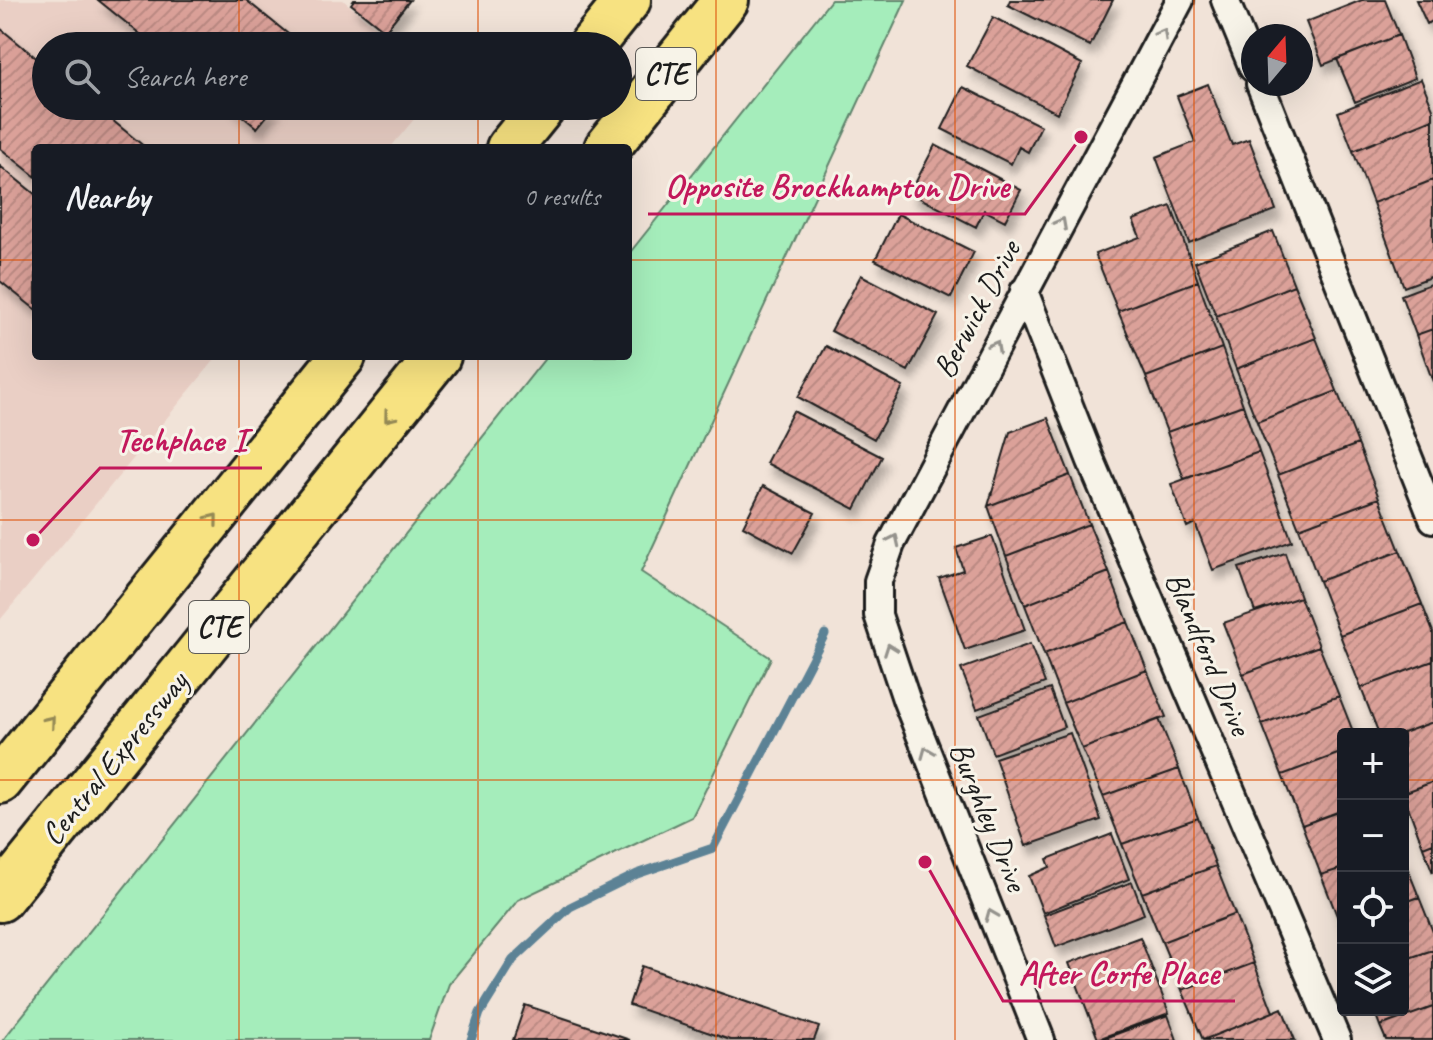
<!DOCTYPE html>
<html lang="en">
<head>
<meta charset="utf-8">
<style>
  :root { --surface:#171b24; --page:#242831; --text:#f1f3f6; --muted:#9ea1a6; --line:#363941 }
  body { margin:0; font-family:Caveat,sans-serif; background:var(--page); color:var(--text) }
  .controls { position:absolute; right:24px; bottom:24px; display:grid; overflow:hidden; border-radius:8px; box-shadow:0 8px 32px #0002 }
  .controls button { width:72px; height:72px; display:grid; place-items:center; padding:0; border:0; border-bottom:2px solid var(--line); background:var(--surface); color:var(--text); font:40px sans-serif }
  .compass { position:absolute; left:1241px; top:24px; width:72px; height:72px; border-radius:50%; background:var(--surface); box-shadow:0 8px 32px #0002; rotate:19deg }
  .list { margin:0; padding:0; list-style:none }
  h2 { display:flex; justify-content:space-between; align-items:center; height:104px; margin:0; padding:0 32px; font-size:34px }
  h2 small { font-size:26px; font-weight:400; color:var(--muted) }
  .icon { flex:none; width:44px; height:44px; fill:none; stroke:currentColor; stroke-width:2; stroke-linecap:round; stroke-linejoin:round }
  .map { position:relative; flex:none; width:1433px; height:1040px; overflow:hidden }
  .search { position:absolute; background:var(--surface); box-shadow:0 8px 32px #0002; left:32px; top:32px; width:600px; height:88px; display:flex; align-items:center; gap:20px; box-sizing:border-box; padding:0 28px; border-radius:44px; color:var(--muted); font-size:30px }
  .panel { position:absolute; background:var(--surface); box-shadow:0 8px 32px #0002; left:32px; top:144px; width:600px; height:216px; border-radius:8px }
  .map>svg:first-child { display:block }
  .built { fill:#eacfc5 }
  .green { fill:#a5edbb; stroke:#60846c; stroke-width:2 }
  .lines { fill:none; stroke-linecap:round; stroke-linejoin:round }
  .stream { stroke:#5c8295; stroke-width:9 }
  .building { fill:url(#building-hatch); stroke:#1c1c1c; stroke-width:2; filter:url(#shadow) }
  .minor-casing { stroke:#1c1c1c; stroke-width:32 }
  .motorway-casing { stroke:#1c1c1c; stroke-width:50 }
  .minor { stroke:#f7f3e8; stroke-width:26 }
  .motorway { stroke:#f7e281; stroke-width:44 }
  .oneway { stroke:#94928c }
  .oneway2 { stroke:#948954 }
  .grid { fill:none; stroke:#de560d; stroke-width:2; stroke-opacity:0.55 }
  .labels { text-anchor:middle; stroke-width:6; stroke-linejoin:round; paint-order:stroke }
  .shield { fill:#f7f3e8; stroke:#5e5c59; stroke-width:2 }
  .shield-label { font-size:30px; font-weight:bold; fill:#1c1c1c }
  .street-label { font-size:32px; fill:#1c1c1c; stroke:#f7f3e8 }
  .leader { fill:none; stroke:#c2185b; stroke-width:3 }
  .callout-dot { fill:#c2185b; stroke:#f7f3e8; stroke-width:3 }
  .callout-label { font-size:34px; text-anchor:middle; font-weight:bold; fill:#c2185b; stroke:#f7f3e8; stroke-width:6; stroke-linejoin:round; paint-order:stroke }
</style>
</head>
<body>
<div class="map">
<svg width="1433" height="1040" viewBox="0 0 1433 1040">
  <defs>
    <pattern id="building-hatch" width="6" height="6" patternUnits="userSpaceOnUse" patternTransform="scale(2)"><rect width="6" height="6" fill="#dba199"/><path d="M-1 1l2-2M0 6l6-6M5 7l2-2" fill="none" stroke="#bb8a83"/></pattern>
    <filter id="shadow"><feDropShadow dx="5" dy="9" stdDeviation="4" flood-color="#0004"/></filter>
  </defs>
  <rect width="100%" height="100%" fill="#f1e3d8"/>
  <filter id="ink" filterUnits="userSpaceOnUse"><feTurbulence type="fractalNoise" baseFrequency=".0125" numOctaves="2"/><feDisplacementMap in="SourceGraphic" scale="16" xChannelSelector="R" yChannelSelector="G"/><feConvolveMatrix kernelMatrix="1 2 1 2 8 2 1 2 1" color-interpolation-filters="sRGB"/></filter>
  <g filter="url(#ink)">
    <path class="built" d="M 0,0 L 343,0 L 397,46 L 46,46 L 46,106 L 425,106 L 390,148 L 36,148 L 36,356 L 218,356 L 0,620 Z"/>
    <path class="green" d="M 831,0 L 906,0 L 641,572 L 771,658 L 692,817 L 518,900 L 449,984 L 429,1040 L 3,1040 L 547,356 L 628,356 L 628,255 Z"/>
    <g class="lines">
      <path class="stream" d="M 471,1040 L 480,1013 L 513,960 L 570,907 L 637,874 L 713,848 L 825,634"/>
    </g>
    <path class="building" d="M 98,0 L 246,0 L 303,46 L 155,46 Z
      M 354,0 L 410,0 L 385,31 L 351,4 Z
      M 1010,0 L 1113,0 L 1090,46 L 1008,5 Z
      M 1362,0 L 1385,0 L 1399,35 L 1323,65 L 1306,22 Z
      M 1416,0 L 1433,0 L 1433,21 L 1427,24 Z
      M 993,17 L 1082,64 L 1057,113 L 967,66 Z
      M 0,28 L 46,66 L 46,106 L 95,106 L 146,148 L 36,148 L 36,177 L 0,148 Z
      M 1399,35 L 1415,78 L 1355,102 L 1337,59 Z
      M 1421,79 L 1433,109 L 1433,119 L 1353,151 L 1338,112 Z
      M 1208,84 L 1232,145 L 1249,139 L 1276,210 L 1189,243 L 1156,157 L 1195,142 L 1177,96 Z
      M 963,87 L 1041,126 L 1028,152 L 1019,147 L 1011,164 L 942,129 Z
      M 230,106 L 275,106 L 257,128 Z
      M 1433,119 L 1433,180 L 1373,203 L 1353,151 Z
      M 935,145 L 1021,190 L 1005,221 L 984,210 L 976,227 L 910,193 Z
      M 0,166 L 36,195 L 36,310 L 0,281 Z
      M 1433,180 L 1433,276 L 1404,287 L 1373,203 Z
      M 1171,206 L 1198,281 L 1118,311 L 1095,254 L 1140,237 L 1133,220 Z
      M 898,214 L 974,252 L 951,298 L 875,260 Z
      M 1273,231 L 1294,285 L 1216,316 L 1195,262 Z
      M 861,275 L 938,315 L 908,371 L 831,331 Z
      M 1198,281 L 1222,348 L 1146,377 L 1118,311 Z
      M 1433,283 L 1433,329 L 1416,335 L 1401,295 Z
      M 1294,285 L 1316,338 L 1236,369 L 1216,316 Z
      M 1433,329 L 1433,382 L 1416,335 Z
      M 1316,338 L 1337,391 L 1257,422 L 1236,369 Z
      M 826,346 L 903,387 L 874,439 L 798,397 Z
      M 1222,348 L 1243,405 L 1167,432 L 1146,377 Z
      M 1337,391 L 1358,444 L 1278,475 L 1257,422 Z
      M 1243,405 L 1259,452 L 1184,479 L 1167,432 Z
      M 793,411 L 882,457 L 855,509 L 766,463 Z
      M 1048,418 L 1070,475 L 988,506 L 1010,432 Z
      M 1358,444 L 1379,498 L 1299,528 L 1278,475 Z
      M 1259,452 L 1292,541 L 1213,570 L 1195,523 L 1187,527 L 1171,484 Z
      M 1070,475 L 1089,524 L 1006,556 L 988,506 Z
      M 763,486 L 815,513 L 793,553 L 743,526 Z
      M 1379,498 L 1400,551 L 1319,581 L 1299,528 Z
      M 1089,524 L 1109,572 L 1025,605 L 1006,556 Z
      M 992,536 L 1025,630 L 965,650 L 939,578 L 963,570 L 956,548 Z
      M 1400,551 L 1422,604 L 1340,635 L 1319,581 Z
      M 1285,553 L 1300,597 L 1255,612 L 1239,568 Z
      M 1109,572 L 1128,622 L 1044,654 L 1025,605 Z
      M 1300,597 L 1319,646 L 1243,674 L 1223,623 Z
      M 1422,604 L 1433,632 L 1433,661 L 1361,688 L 1340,635 Z
      M 1128,622 L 1147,670 L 1063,703 L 1044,654 Z
      M 1030,644 L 1045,683 L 977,709 L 961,669 Z
      M 1319,646 L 1339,696 L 1262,724 L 1243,674 Z
      M 1433,661 L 1433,722 L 1400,734 L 1379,734 L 1361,688 Z
      M 1147,670 L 1166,717 L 1082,749 L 1063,703 Z
      M 1050,689 L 1064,727 L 993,754 L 979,715 Z
      M 1339,696 L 1354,734 L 1343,734 L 1343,752 L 1282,775 L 1262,724 Z
      M 1159,719 L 1179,769 L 1103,796 L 1082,749 Z
      M 1433,722 L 1433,782 L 1403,793 L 1403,734 L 1400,734 Z
      M 1070,733 L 1101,820 L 1026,846 L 995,758 Z
      M 1343,752 L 1343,810 L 1302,825 L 1282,775 Z
      M 1179,769 L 1198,818 L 1122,844 L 1103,796 Z
      M 1433,782 L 1433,843 L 1423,847 L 1403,793 Z
      M 1343,810 L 1343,868 L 1321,875 L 1302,825 Z
      M 1198,818 L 1216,866 L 1142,893 L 1122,844 Z
      M 1112,834 L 1129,879 L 1043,913 L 1029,876 L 1050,867 L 1047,859 Z
      M 1433,843 L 1433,873 L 1423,847 Z
      M 1403,857 L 1419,897 L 1403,903 Z
      M 1216,866 L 1235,914 L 1162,942 L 1142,893 Z
      M 1343,868 L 1343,925 L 1341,926 L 1321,875 Z
      M 1132,882 L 1144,914 L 1056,947 L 1044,915 Z
      M 1419,897 L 1433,932 L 1433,950 L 1403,960 L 1403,903 Z
      M 1235,914 L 1254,963 L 1182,990 L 1162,942 Z
      M 1140,937 L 1169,1013 L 1098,1039 L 1069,963 Z
      M 1433,950 L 1433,1007 L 1380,1026 L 1374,1010 L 1403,1010 L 1403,960 Z
      M 1254,963 L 1273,1012 L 1203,1040 L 1182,990 Z
      M 642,966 L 819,1027 L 814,1040 L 730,1040 L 629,1005 Z
      M 525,1005 L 630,1040 L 513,1040 Z
      M 1433,1007 L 1433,1040 L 1386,1040 L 1380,1026 Z
      M 1282,1008 L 1295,1040 L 1203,1040 L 1273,1012 Z
      M 1168,1015 L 1177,1040 L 1100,1040 Z"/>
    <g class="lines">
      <defs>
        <path id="minor" d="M 1225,0 L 1253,68
          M 1260,84 L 1433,519
          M 1024,291 L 1091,461 L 1337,1040
          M 1041,1040 L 906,699 L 878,615 L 878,581 L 891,544 L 1180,0"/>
        <path id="motorway" d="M 591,46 L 628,0
          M 509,148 L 543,106
          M 607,148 L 726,0
          M 0,781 L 343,356
          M 0,899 L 438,356"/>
      </defs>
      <use href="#minor" class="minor-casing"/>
      <use href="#motorway" class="motorway-casing"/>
      <use href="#minor" class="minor"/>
      <use href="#motorway" class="motorway"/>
    </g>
    <defs><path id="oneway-chevron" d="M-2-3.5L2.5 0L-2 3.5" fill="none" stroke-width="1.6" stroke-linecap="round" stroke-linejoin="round" transform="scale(2)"/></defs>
    <g class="oneway">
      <use href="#oneway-chevron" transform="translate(1162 34) rotate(-61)"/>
      <use href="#oneway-chevron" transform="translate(1061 223) rotate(-62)"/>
      <use href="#oneway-chevron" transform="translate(995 346) rotate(-62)"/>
      <use href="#oneway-chevron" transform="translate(894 540) rotate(-65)"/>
      <use href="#oneway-chevron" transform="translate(890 649) rotate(-110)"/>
      <use href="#oneway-chevron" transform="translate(927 752) rotate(-112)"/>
      <use href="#oneway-chevron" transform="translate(991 915) rotate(-112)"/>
    </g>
    <g class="oneway2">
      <use href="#oneway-chevron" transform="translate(389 417) rotate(129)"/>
      <use href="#oneway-chevron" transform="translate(213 519) rotate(-51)"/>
      <use href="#oneway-chevron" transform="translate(50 721) rotate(-50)"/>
    </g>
  </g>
  <path class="grid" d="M 239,0 L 239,46M 478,0 L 478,46M 716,0 L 716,1040M 955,0 L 955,1040M 1194,0 L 1194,1040M 239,106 L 239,148M 478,106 L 478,148M 0,260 L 36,260M 628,260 L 1433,260M 239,356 L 239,1040M 478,356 L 478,1040M 0,520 L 1433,520M 0,780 L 1343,780M 1403,780 L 1433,780"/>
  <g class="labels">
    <g class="shield">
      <rect x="636" y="48" width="60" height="52" rx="6"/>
      <rect x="189" y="601" width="60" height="52" rx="6"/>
    </g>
    <g class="shield-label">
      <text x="666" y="84">CTE</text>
      <text x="219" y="637">CTE</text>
    </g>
    <g class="street-label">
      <text transform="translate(976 309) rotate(-62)" y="11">Berwick Drive</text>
      <text transform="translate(1209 653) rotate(67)" y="11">Blandford Drive</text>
      <text transform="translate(114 758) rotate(-51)" y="11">Central Expressway</text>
      <text transform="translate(989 816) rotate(68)" y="11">Burghley Drive</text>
    </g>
  </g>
  <path class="leader" d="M1081 137L1025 214H648M33 540L100 468H262M925 862L1003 1001H1235"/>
  <g class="callout-dot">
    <circle cx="1081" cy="137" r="8"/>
    <circle cx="33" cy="540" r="8"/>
    <circle cx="925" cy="862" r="8"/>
  </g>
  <g class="callout-label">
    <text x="837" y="197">Opposite Brockhampton Drive</text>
    <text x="181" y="451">Techplace I</text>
    <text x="1119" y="984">After Corfe Place</text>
  </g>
</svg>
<div class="controls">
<button>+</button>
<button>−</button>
<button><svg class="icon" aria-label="locate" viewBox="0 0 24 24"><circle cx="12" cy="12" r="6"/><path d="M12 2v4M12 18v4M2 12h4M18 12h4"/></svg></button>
<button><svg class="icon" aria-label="layers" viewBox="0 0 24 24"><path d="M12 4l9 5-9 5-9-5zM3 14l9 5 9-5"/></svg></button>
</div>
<svg class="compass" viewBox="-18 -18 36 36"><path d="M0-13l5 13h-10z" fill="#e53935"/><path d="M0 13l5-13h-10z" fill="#9ea1a6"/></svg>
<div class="search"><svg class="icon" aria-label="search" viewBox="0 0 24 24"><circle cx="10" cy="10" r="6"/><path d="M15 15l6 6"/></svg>Search here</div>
<section class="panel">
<h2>Nearby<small>0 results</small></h2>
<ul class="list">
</ul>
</section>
</div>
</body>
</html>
